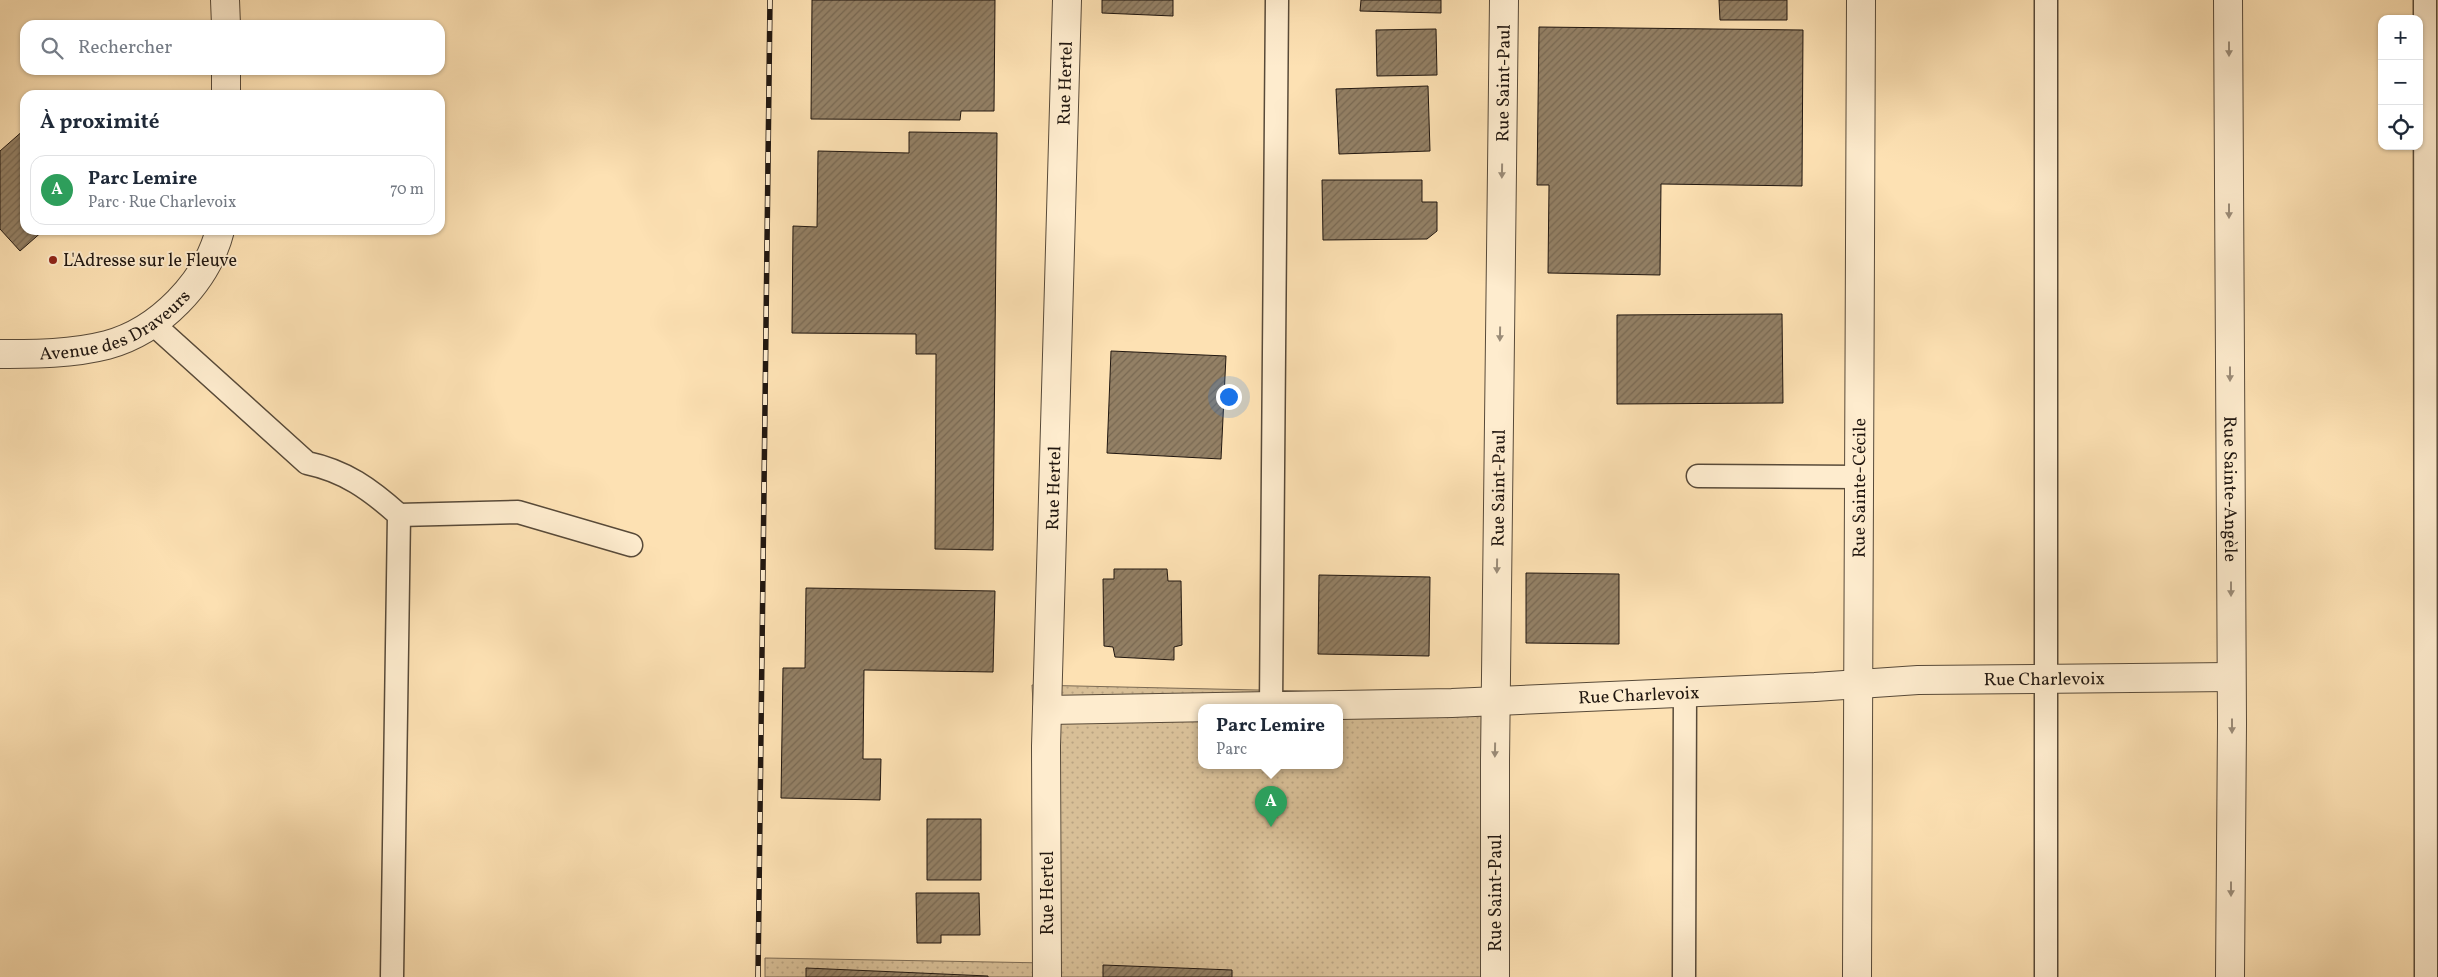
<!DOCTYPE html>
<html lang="fr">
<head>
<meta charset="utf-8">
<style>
  :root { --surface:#fff; --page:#f2f2f3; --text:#1f2937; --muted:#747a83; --line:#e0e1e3; --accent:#8f2418 }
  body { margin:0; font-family:Vollkorn,serif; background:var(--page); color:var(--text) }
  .controls { position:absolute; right:15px; top:15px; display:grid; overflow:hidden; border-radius:10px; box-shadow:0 1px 4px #0004 }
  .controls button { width:45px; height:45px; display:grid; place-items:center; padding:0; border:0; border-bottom:1px solid var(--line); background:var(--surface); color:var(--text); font:25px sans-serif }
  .you { position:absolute; left:1228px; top:396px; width:18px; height:18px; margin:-12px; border:4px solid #fff; border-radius:50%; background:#1a73e8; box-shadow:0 0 0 8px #1a73e833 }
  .badge { display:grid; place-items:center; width:32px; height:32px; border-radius:50%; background:var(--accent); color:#fff; font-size:16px; font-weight:700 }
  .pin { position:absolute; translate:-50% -41px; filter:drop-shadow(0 1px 2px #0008) }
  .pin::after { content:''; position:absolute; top:26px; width:18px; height:15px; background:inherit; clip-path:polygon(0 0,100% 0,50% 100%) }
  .popup { position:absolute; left:1198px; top:704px; width:145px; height:65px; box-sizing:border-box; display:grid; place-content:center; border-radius:10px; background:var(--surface); filter:drop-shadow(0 1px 4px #0005); font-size:16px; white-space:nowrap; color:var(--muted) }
  .popup b { font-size:19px; color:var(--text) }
  .popup::after { content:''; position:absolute; left:50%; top:100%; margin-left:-10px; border:10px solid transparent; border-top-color:var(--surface) }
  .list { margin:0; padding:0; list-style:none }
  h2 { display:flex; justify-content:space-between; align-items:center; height:65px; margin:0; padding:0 20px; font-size:21px }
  h2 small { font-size:16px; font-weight:400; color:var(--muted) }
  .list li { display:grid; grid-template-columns:32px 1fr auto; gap:15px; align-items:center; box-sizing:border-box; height:70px; margin:0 10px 10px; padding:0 10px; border:1px solid var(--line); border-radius:15px }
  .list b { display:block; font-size:19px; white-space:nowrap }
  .list p { margin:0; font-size:16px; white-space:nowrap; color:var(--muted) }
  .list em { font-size:16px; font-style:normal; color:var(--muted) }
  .icon { flex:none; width:28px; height:28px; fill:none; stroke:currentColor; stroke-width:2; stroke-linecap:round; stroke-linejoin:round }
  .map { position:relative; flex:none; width:2438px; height:977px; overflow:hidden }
  .search { position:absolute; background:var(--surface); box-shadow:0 1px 4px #0004; left:20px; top:20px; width:425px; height:55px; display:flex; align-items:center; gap:12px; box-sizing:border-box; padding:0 18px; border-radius:15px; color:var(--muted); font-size:19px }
  .panel { position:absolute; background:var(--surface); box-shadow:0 1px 4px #0004; left:20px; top:90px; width:425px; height:145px; border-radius:15px }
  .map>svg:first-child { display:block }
  .grass { fill:url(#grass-dots); stroke:#7c6b54; fill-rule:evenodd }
  .building { fill:url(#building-hatch); stroke:#211710 }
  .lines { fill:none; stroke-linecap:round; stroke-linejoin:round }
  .lane-casing { stroke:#584a39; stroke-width:25 }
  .street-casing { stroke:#584a39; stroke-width:30 }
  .lane { stroke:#feecce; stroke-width:22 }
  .street { stroke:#feecce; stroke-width:28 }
  .rail-casing { stroke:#211710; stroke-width:5.5 }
  .rail { stroke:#feecce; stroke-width:4; stroke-dasharray:11; stroke-linecap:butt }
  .oneway { fill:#9b8c78 }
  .poi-dot { fill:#8f2418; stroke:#feecce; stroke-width:2 }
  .labels { text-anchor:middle; stroke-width:4; stroke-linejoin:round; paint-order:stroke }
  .street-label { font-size:18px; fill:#211710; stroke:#feecce }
  .poi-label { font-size:18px; fill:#211710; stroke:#feecce; text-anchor:start }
</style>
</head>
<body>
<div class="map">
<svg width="2438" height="977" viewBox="0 0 2438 977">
  <defs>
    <pattern id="grass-dots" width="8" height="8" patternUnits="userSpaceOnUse" patternTransform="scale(1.25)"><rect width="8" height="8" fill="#d8bf97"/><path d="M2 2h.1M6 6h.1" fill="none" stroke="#b9a381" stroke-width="1.8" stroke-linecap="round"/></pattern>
    <pattern id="building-hatch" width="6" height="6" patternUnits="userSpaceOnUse" patternTransform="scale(1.25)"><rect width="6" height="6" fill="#938065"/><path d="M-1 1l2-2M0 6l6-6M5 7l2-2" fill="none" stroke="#786852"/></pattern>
  </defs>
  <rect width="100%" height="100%" fill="#fde1b3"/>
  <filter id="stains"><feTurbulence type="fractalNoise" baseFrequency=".004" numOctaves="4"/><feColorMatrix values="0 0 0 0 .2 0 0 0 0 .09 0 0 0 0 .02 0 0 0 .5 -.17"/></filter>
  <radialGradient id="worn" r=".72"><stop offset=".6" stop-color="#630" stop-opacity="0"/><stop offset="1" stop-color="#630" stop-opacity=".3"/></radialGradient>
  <path class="grass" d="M 1032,685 L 1484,695 L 1499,977 L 765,977 L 765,958 L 1048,963 ZM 1202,708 L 1340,708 L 1340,766 L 1202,766 Z"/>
  <path class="building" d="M 812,0 L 995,0 L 994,111 L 961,111 L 960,120 L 811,119 Z
    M 1102,0 L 1173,0 L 1173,16 L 1102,13 Z
    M 1361,0 L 1441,0 L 1441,13 L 1360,11 Z
    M 1719,0 L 1787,0 L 1787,20 L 1720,20 Z
    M 1539,27 L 1803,30 L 1802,186 L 1661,184 L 1660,275 L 1548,273 L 1549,185 L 1537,185 Z
    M 1436,29 L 1437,75 L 1377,76 L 1376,30 Z
    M 1428,86 L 1430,151 L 1339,154 L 1336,89 Z
    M 25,129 L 25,230 L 44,230 L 20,251 L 0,229 L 0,151 Z
    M 909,132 L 997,133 L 993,550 L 935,549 L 936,354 L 916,354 L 916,334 L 792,333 L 793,226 L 817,227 L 818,151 L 909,153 Z
    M 1322,180 L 1422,180 L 1422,202 L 1437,202 L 1437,231 L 1427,239 L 1323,240 Z
    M 1782,314 L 1783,403 L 1617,404 L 1617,315 Z
    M 1111,351 L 1226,356 L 1221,459 L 1107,453 Z
    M 1114,569 L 1167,569 L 1168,581 L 1181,581 L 1182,645 L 1174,647 L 1174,660 L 1115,657 L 1113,647 L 1104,646 L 1103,579 L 1114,579 Z
    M 1526,573 L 1619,574 L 1619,644 L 1526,643 Z
    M 1319,575 L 1430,577 L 1429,656 L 1318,654 Z
    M 806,588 L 995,591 L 993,672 L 864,670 L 863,759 L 881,759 L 880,800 L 781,798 L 783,668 L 805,668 Z
    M 927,819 L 981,819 L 981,880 L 927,880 Z
    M 916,893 L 979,893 L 980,935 L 941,935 L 941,943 L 917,943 Z
    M 1103,965 L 1232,970 L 1232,977 L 1103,977 Z
    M 806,968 L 988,976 L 988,977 L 806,977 Z"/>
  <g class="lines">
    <defs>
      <path id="lane" d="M 2425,0 L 2426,977
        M 152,323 L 307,463 C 345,471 370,489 399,515 L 392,977
        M 1698,476 L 1859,477
        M 399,515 L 518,512 L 631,545
        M 1271,706 L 1277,0
        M 1684,977 L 1685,693
        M 2046,977 L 2046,0"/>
      <g id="street">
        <path d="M 225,0 L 226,25"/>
        <path id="s1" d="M 2228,0 L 2232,724 L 2230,977"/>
        <path d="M 226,70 L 226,95"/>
        <path id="s2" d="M 0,354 C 35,354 72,354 107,345 C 159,331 207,282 220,230"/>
        <path id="s3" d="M 1047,710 L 1452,703 L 1815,687 L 1918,680 L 2231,677"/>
        <path id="s4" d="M 1047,977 L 1046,746 L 1067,0"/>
        <path id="s5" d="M 1495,977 L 1495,760 L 1504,0"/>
        <path id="s6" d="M 1857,977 L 1861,0"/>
      </g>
    </defs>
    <use href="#lane" class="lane-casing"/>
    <use href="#street" class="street-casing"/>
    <use href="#lane" class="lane"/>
    <use href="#street" class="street"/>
    <defs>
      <path id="rail" d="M 758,977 L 770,0"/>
    </defs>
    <use href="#rail" class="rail-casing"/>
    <use href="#rail" class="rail"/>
  </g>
  <defs><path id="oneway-solid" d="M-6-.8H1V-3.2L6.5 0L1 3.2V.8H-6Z" transform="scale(1.25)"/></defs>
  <g class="oneway">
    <use href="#oneway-solid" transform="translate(2229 49) rotate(90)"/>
    <use href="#oneway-solid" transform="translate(1502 171) rotate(91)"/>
    <use href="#oneway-solid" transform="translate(2229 211) rotate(90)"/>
    <use href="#oneway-solid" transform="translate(1500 334) rotate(91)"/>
    <use href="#oneway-solid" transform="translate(2230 374) rotate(90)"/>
    <use href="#oneway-solid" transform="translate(1497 566) rotate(91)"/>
    <use href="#oneway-solid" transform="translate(2231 589) rotate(90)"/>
    <use href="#oneway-solid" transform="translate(2232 726) rotate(90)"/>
    <use href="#oneway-solid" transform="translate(1495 750) rotate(91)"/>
    <use href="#oneway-solid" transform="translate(2231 889) rotate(90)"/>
  </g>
  <circle class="poi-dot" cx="53" cy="260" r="5"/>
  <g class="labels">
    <g class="street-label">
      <text dy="6" stroke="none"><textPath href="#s4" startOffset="894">Rue Hertel</textPath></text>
      <text dy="6" stroke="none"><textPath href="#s5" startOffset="894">Rue Saint-Paul</textPath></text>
      <text dy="6" stroke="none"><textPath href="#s2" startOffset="122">Avenue des Draveurs</textPath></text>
      <text dy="6" stroke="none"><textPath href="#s4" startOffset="489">Rue Hertel</textPath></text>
      <text dy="6" stroke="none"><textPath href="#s5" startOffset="489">Rue Saint-Paul</textPath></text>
      <text dy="6" stroke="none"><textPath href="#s6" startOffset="489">Rue Sainte-Cécile</textPath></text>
      <text dy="6" stroke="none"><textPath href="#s1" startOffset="489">Rue Sainte-Angèle</textPath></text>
      <text dy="6" stroke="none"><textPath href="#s3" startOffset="998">Rue Charlevoix</textPath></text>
      <text dy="6" stroke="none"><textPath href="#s3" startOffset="592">Rue Charlevoix</textPath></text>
      <text transform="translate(1047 893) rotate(-90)" y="6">Rue Hertel</text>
      <text transform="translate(1495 893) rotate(-90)" y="6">Rue Saint-Paul</text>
    </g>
    <g class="poi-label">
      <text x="63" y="266">L'Adresse sur le Fleuve</text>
    </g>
  </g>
  <rect width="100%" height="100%" filter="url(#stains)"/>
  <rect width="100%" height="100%" fill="url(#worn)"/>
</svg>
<div class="controls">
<button>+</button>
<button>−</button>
<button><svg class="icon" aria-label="locate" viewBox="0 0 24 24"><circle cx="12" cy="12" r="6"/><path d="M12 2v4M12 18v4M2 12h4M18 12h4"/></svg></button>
</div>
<div class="you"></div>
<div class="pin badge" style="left:1271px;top:827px;background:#2e9e5b">A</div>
<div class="popup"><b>Parc Lemire</b>Parc</div>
<div class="search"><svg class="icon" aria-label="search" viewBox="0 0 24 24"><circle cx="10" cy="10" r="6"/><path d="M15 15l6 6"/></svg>Rechercher</div>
<section class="panel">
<h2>À proximité<small></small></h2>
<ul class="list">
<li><span class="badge" style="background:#2e9e5b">A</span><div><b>Parc Lemire</b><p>Parc · Rue Charlevoix</p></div><em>70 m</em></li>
</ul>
</section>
</div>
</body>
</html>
